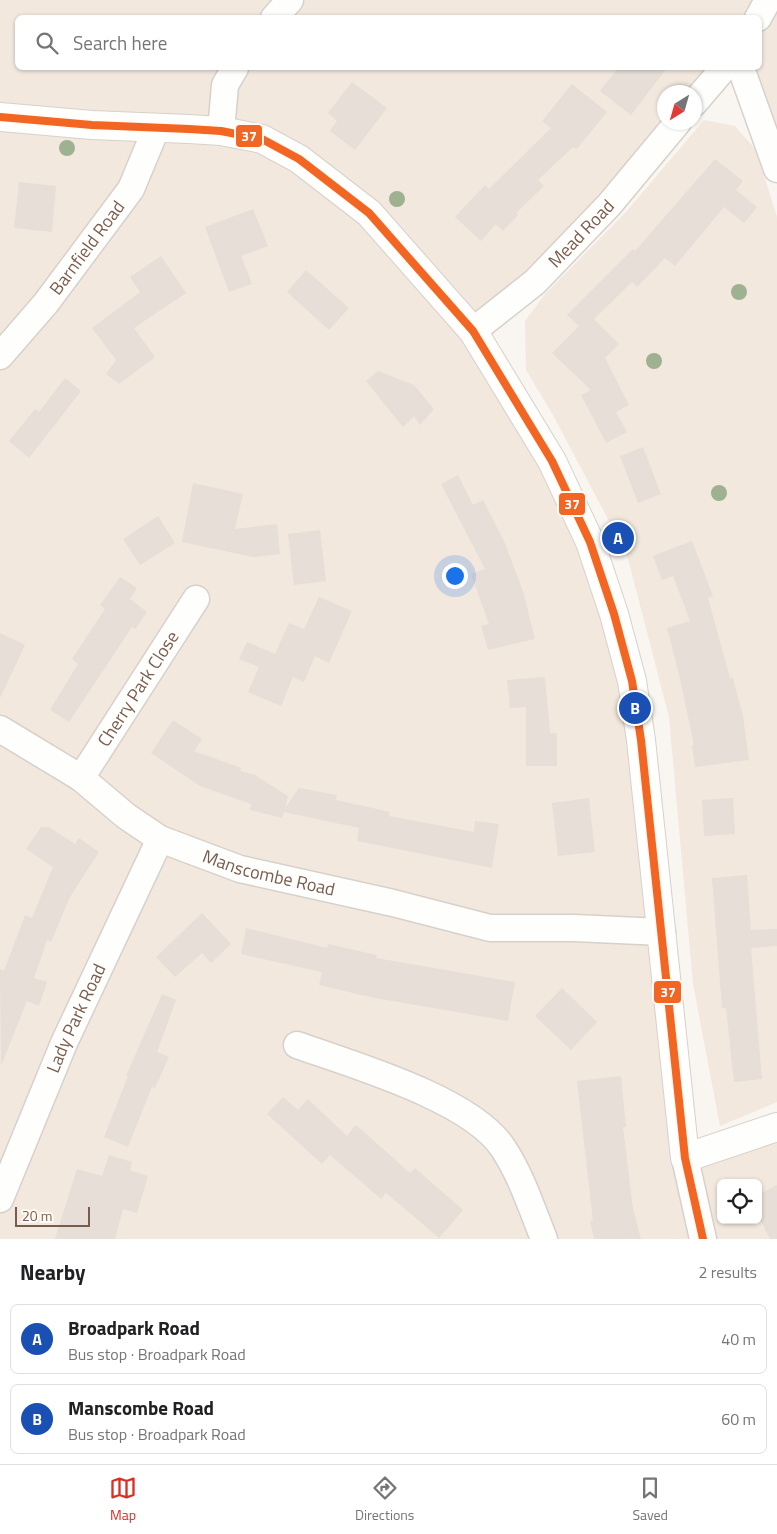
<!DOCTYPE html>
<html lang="en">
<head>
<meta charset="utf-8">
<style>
  :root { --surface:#fff; --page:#f2f2f2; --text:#202124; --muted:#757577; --line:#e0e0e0; --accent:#d93025 }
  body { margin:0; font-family:"Titillium Web",sans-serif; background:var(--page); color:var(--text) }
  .controls { position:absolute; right:15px; bottom:15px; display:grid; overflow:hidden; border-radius:8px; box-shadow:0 1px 4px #0004 }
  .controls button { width:45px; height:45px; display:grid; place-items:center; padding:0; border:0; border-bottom:1px solid var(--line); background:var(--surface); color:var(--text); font:25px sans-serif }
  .compass { position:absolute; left:657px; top:85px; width:45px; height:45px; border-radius:50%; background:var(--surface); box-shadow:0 1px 4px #0004; rotate:217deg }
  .scale { position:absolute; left:15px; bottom:12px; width:75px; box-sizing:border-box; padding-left:5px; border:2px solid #7a5c4d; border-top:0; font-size:14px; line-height:18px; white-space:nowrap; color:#7a5c4d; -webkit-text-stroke:4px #fffaf3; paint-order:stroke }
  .you { position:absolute; left:454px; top:575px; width:18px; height:18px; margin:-12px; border:4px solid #fff; border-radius:50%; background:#1a73e8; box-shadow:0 0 0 8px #1a73e833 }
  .badge { display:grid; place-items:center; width:32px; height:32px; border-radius:50%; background:var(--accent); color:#fff; font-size:16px; font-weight:700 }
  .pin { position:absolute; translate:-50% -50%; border:2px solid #fff; box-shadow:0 1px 5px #0006 }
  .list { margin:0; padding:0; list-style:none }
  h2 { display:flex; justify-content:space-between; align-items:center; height:65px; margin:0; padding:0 20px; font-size:21px }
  h2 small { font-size:16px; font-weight:400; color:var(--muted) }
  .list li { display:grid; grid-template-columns:32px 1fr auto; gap:15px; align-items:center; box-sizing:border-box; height:70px; margin:0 10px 10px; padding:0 10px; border:1px solid var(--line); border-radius:8px }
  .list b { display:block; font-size:19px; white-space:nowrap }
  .list p { margin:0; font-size:16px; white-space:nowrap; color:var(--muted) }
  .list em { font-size:16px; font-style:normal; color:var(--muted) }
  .icon { flex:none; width:28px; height:28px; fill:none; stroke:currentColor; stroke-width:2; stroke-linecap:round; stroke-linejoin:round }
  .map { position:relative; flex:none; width:777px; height:1239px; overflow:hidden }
  .search { position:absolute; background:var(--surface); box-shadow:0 1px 4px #0004; left:15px; right:15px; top:15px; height:55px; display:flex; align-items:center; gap:12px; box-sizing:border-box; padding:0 18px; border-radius:8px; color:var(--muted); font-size:19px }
  .sheet { height:225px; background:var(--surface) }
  nav { display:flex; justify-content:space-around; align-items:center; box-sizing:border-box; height:70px; border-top:1px solid var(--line); background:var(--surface); font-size:14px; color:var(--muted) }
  nav a { display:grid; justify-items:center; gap:2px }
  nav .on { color:var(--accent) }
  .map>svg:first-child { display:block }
  .residential { fill:#f2e8de; fill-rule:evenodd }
  .building { fill:#e6ded7 }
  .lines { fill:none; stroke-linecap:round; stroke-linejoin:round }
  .minor-casing { stroke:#d7d1cb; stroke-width:29 }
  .tertiary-casing { stroke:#d7d1cb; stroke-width:30 }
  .minor { stroke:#fefefd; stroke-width:26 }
  .tertiary { stroke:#fefefd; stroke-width:28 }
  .bus-1-casing { stroke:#fffaf3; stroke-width:11 }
  .bus-1 { stroke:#f26522; stroke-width:8 }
  .tree { fill:#9eb190 }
  .labels { text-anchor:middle; stroke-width:4; stroke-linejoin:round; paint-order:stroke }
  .street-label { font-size:18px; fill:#7a5c4d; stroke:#fffaf3 }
  .line-badge { stroke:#fffaf3; stroke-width:2 }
  .badge-label { font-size:14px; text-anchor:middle; font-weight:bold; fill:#fff }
</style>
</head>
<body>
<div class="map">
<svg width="777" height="1239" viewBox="0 0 777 1239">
  <rect width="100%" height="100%" fill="#f9f5f0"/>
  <path class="residential" d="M 0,0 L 777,0 L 777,169 L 741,68 L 760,68 L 760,18 L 18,18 L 18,68 L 724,68 L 694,92 L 664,92 L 664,122 L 678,123 L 474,332 L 614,614 L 685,1157 L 777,1127 L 777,1239 L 0,1239 ZM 721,1183 L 758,1183 L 758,1220 L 721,1220 Z
    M 704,120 L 735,126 L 756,150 L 777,217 L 777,1102 L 720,1126 L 693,984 L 669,717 L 627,555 L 554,417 L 526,370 L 525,321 L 545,294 L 626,212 Z"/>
  <path class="building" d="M 618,68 L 667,68 L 631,115 L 600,91 Z
    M 352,82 L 387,108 L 355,150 L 330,131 L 337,121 L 328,113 Z
    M 572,84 L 607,112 L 577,149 L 573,147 L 538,180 L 544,186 L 516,213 L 518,215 L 503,231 L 496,224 L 481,241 L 455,217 L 485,185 L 489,189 L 551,128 L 542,121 Z
    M 715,159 L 743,181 L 736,190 L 757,207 L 744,223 L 724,207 L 675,266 L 665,258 L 637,287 L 632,282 L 594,319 L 619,344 L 605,358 L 629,405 L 616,412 L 627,432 L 606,443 L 581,395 L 591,390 L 552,353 L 579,326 L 567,315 L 633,249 L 635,251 Z
    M 19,182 L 56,186 L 52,232 L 14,228 Z
    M 253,209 L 268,246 L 241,256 L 252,284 L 229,292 L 205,227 Z
    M 161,256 L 186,293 L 134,328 L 155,357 L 119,384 L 106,374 L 116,360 L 92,328 L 140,292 L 130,277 Z
    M 306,270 L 349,308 L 329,330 L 287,292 Z
    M 378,371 L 414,385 L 434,409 L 420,425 L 414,416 L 403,427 L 366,381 Z
    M 65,378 L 81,391 L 29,458 L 9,441 L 35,409 L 39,412 Z
    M 643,447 L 661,494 L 638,503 L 620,456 Z
    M 458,475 L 473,505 L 483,500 L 504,541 L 524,594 L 535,639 L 488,650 L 481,626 L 489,624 L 471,574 L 485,569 L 441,484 Z
    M 193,483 L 243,494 L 235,529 L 277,524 L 280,554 L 253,557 L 182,542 Z
    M 158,516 L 175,543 L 140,565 L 123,539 Z
    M 320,530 L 326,581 L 294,585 L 288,534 Z
    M 692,541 L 713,596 L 708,598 L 730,678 L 733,678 L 743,716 L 749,760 L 695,767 L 692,745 L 694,745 L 679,674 L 667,628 L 690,621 L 673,576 L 662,580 L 653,556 Z
    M 120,577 L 137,588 L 130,599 L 147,612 L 135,629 L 132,627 L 69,722 L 50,710 L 78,664 L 72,659 L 105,609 L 100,605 Z
    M 319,597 L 352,611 L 329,663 L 315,656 L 304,682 L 293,677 L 281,706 L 248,692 L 259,667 L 239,659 L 247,642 L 275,654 L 289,623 L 304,629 Z
    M 0,633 L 25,645 L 0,698 Z
    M 545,677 L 550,733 L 557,733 L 557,766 L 526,766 L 526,707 L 510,708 L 507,680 Z
    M 173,720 L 202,739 L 194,751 L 241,768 L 240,771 L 255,775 L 288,796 L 285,808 L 299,788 L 337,795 L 336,800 L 390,812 L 389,816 L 474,832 L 475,821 L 499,824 L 492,868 L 357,841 L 359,828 L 284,812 L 282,818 L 250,810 L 251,804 L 200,786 L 151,753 Z
    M 589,798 L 595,852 L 558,856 L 552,803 Z
    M 733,798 L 735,834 L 704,836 L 702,800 Z
    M 41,827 L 49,827 L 75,844 L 79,838 L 99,852 L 70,897 L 51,942 L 47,940 L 34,978 L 47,982 L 39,1006 L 27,1001 L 1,1066 L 0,969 L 4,971 L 25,915 L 32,918 L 53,867 L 26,849 Z
    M 747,875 L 751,930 L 777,929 L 777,946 L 751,948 L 762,1079 L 734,1082 L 726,1008 L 722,1008 L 712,878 Z
    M 202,913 L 231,944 L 211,963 L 202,953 L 175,977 L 156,957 Z
    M 246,928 L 327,948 L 328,944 L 377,955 L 376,958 L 515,982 L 508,1021 L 370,997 L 319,985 L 322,972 L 241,954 Z
    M 562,988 L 597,1022 L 571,1050 L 535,1016 Z
    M 162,994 L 176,1000 L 157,1052 L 169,1057 L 155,1088 L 152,1087 L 128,1147 L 104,1137 L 128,1076 L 126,1076 Z
    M 621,1076 L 626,1127 L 623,1127 L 633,1209 L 641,1239 L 594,1239 L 590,1221 L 593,1221 L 577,1081 Z
    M 283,1097 L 298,1110 L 308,1099 L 347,1136 L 356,1125 L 410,1173 L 415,1168 L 463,1210 L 439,1238 L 386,1193 L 381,1199 L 330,1155 L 322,1164 L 267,1114 Z
    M 109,1155 L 132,1162 L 130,1170 L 148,1176 L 137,1213 L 123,1209 L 115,1239 L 55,1239 L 77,1169 L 102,1176 Z
    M 777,1185 L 777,1239 L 770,1239 L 758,1215 L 758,1195 Z"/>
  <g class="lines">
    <defs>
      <g id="minor">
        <path d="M 274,18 L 290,0"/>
        <path d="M 758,18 L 768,0"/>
        <path d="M 741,68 L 777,169"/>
        <path d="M 694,103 L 724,68"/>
        <path d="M 221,131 L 225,85 L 235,68"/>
        <path id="s1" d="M 473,331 L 535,282 L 609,205 L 678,122"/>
        <path id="s2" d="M 0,356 L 46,303 L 131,189 L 156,129"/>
        <path id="s3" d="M 0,729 L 81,778 L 126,816 L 160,839 L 240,869 L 393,903 L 490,928 L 574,928 L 662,932"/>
        <path id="s4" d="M 81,778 L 196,599"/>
        <path d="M 297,1045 C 353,1065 471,1099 503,1148 C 521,1175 532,1209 544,1239"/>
        <path d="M 685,1158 L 703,1239"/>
        <path id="s5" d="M 0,1199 L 64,1043 L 160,839"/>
      </g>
      <path id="tertiary" d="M 0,117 L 92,125 L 189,129 L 221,131 L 262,139 L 299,159 L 369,213 L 473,331 L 552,461 L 590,542 L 614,614 L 632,681 L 641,740 L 685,1158 L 777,1127"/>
    </defs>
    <use href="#minor" class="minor-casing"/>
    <use href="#tertiary" class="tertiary-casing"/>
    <use href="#minor" class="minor"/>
    <use href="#tertiary" class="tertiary"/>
    <defs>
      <path id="bus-1" d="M 0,117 L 92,125 L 189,129 L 221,131 L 262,139 L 299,159 L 369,213 L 473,331 L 552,461 L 590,542 L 614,614 L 632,681 L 641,740 L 685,1158 L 703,1239"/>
    </defs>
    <use href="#bus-1" class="bus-1-casing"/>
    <use href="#bus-1" class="bus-1"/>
  </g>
  <g class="tree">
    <circle cx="67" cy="148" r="8"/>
    <circle cx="397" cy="199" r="8"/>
    <circle cx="739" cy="292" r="8"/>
    <circle cx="654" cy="361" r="8"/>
    <circle cx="719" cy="493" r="8"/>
  </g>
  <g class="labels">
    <g class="street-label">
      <text dy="6" stroke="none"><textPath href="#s1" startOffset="146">Mead Road</textPath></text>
      <text dy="6" stroke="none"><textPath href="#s2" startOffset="139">Barnfield Road</textPath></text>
      <text dy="6" stroke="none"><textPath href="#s4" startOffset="106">Cherry Park Close</textPath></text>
      <text dy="6" stroke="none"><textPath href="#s3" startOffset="309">Manscombe Road</textPath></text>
      <text dy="6" stroke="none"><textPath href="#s5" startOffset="196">Lady Park Road</textPath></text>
    </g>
  </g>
  <g class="line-badge">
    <rect x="235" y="124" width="28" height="24" rx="5" fill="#f26522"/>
    <rect x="558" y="492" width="28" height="24" rx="5" fill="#f26522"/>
    <rect x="653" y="980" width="29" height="24" rx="5" fill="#f26522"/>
  </g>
  <g class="badge-label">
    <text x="249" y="141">37</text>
    <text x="572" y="509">37</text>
    <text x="668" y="997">37</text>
  </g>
</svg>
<div class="controls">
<button><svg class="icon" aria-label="locate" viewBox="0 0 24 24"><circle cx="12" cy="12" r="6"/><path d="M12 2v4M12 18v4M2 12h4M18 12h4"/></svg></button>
</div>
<svg class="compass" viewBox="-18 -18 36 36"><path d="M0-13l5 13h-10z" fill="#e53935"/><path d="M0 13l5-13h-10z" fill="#757577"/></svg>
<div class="scale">20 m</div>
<div class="you"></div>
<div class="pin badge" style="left:618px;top:538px;background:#1a4fb4">A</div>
<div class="pin badge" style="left:635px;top:708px;background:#1a4fb4">B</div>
<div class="search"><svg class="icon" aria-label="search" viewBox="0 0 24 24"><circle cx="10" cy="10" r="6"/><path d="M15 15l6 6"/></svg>Search here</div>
</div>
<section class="sheet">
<h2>Nearby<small>2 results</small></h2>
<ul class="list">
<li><span class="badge" style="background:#1a4fb4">A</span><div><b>Broadpark Road</b><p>Bus stop · Broadpark Road</p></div><em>40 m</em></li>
<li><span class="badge" style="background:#1a4fb4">B</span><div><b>Manscombe Road</b><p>Bus stop · Broadpark Road</p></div><em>60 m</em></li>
</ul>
</section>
<nav>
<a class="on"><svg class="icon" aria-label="map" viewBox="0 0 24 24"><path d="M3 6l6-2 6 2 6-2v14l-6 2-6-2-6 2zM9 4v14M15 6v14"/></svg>Map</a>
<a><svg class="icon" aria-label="directions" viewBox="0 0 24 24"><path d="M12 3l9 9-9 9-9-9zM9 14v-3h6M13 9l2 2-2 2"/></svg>Directions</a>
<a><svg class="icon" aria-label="saved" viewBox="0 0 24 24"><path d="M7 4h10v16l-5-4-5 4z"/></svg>Saved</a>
</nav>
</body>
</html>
